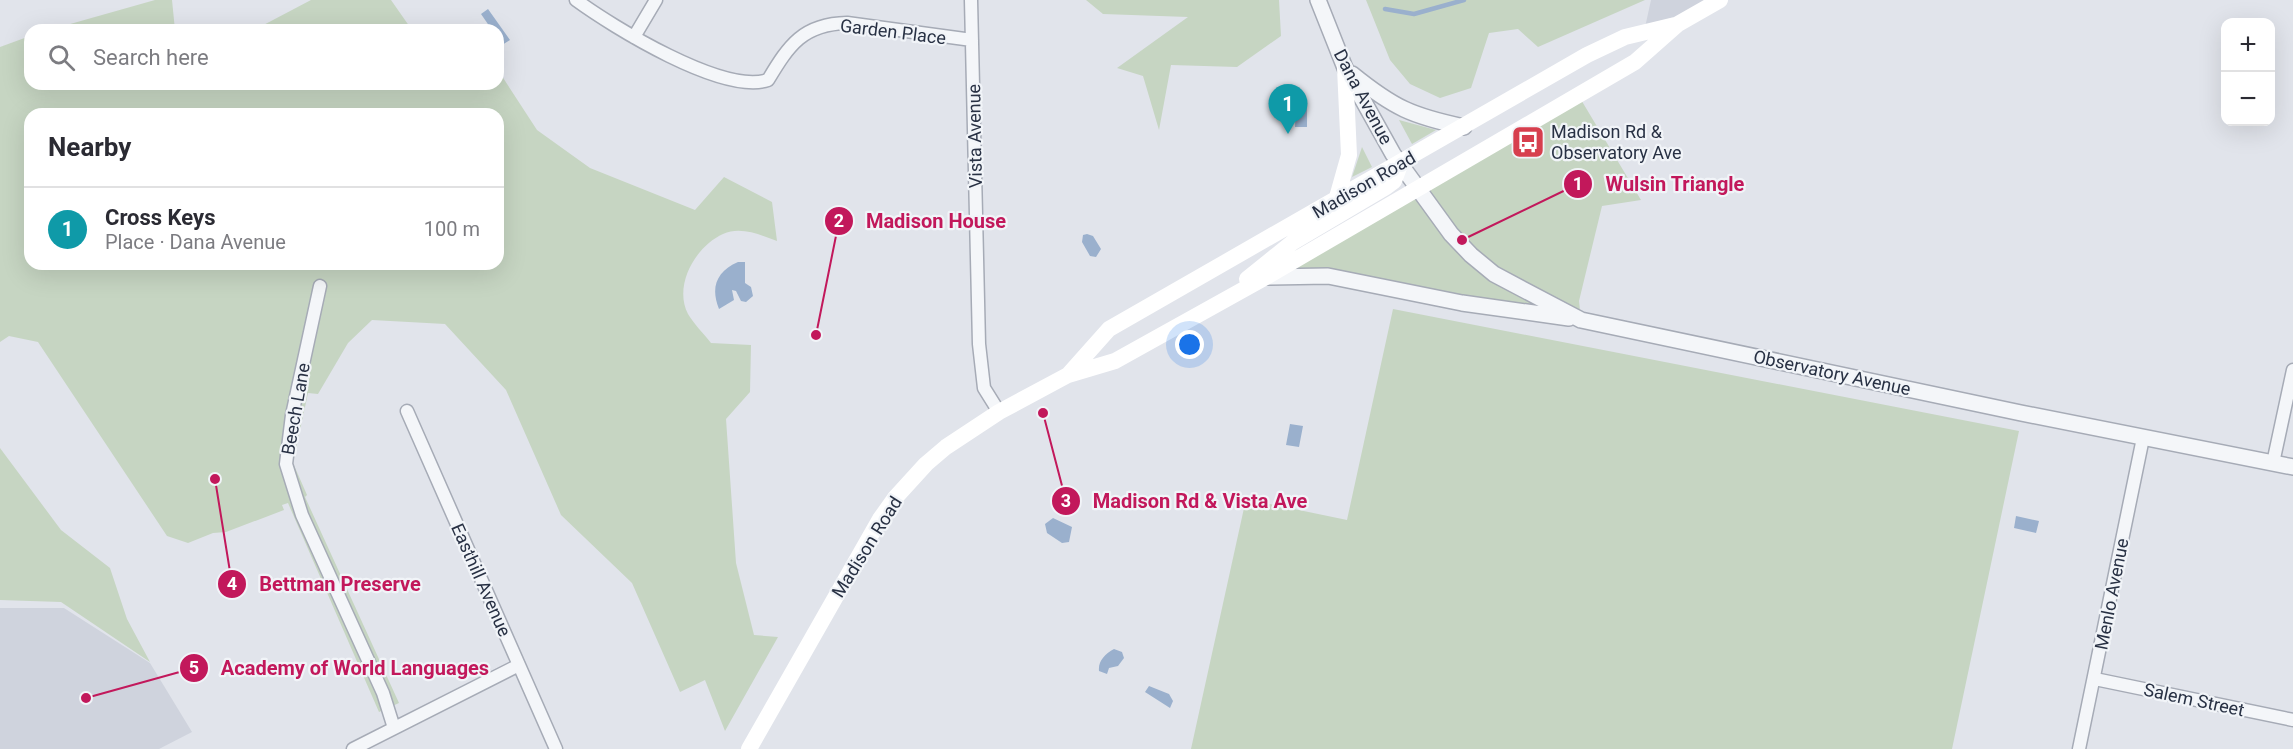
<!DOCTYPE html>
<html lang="en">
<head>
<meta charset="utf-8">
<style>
  :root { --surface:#fff; --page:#f2f2f3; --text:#2b2b33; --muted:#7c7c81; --line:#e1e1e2; --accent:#d73f4e }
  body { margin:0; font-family:Roboto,sans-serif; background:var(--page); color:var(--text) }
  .controls { position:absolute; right:18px; top:18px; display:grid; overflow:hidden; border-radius:12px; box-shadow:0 6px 24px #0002 }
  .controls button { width:54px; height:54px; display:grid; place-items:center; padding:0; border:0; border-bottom:2px solid var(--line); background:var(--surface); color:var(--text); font:30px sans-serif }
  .you { position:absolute; left:1190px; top:345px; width:21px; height:21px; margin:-15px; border:4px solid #fff; border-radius:50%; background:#1a73e8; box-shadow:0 0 0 9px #1a73e833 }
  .badge { display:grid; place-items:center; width:39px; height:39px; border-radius:50%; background:var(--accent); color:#fff; font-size:20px; font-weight:700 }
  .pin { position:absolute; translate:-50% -50px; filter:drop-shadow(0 2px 3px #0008) }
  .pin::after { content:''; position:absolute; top:32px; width:21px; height:18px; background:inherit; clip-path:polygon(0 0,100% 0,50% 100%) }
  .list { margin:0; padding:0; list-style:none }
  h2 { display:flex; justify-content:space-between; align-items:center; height:78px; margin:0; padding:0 24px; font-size:26px }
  h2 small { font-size:20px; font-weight:400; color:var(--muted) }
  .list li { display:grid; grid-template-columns:39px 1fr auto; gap:18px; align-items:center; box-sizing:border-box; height:84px; padding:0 24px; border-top:2px solid var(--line) }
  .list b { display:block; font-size:22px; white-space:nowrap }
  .list p { margin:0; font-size:20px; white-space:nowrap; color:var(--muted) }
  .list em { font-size:20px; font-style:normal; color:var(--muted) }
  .icon { flex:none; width:33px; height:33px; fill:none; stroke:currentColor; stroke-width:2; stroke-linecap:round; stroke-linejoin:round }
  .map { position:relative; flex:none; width:2293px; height:749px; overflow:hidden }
  .search { position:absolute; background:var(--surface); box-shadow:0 6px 24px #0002; left:24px; top:24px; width:480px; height:66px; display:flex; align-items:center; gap:15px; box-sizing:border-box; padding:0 21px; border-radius:18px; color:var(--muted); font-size:22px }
  .panel { position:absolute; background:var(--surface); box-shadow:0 6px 24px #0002; left:24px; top:108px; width:480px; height:162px; border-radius:18px }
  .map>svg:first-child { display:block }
  .built { fill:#cfd3dd }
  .green { fill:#c6d5c2; fill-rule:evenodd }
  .water { fill:#9ab0cd }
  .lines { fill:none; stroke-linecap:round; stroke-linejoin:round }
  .stream { stroke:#9ab0cd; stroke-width:4.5 }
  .minor-casing { stroke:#a6abb6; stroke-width:15 }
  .tertiary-casing { stroke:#a6abb6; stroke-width:18 }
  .minor { stroke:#f4f6f9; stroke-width:12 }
  .tertiary { stroke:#f4f6f9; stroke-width:15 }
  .secondary { stroke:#fff; stroke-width:16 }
  .labels { text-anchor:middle; stroke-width:4.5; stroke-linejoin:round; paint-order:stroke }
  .street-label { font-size:18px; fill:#283144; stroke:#f1f4f8 }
  .poi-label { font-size:18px; fill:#283144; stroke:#f1f4f8; text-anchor:start }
  .leader { fill:none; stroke:#c2185b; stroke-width:2 }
  .callout-dot { fill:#c2185b; stroke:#f1f4f8; stroke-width:2 }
  .mark-label { font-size:18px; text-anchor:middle; font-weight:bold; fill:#fff }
  .callout-label { font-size:20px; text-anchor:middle; font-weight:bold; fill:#c2185b; stroke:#f1f4f8; stroke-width:4.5; stroke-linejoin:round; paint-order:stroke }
</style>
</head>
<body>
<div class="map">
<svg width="2293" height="749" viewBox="0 0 2293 749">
  <rect width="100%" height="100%" fill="#e1e4eb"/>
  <path class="built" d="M 1651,0 L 1720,0 L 1644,32 Z
    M 0,608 L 64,608 L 150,663 L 192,732 L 159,749 L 0,749 Z"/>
  <path class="green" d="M 155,0 L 172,0 L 175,30 L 49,30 Z
    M 311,0 L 391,0 L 412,30 L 254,30 Z
    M 1086,0 L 1279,0 L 1281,36 L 1237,67 L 1171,65 L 1159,130 L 1143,76 L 1117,68 L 1188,17 L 1103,14 Z
    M 1366,0 L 1645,0 L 1538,47 L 1518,29 L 1489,33 L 1471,88 L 1440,98 L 1410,84 L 1390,60 Z
    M 30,36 L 30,84 L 498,84 L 498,70 L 537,130 L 590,168 L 695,210 L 724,177 L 772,202 L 777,241 C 760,235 741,226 723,234 C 696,246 673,285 688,314 C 694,324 704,334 711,343 L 751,345 L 750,392 L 726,419 L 736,563 L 754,635 L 778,637 L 725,731 L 705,680 L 680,692 L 632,583 L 561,515 L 506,390 L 445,324 L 372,320 L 348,343 L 318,394 L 308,393 L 293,463 L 307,495 L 305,497 L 399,703 L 379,712 L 288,503 L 282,505 L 284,510 L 226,532 L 213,533 L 188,543 L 167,536 L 38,342 L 9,336 L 0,342 L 0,47 ZM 30,114 L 498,114 L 498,264 L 30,264 Z
    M 1577,93 L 1641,200 L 1602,206 L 1579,301 L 1581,320 L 1400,290 L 1266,277 Z
    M 1399,120 L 1436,130 L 1412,144 Z
    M 1362,147 L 1372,167 L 1352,177 Z
    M 1393,309 L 2019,431 L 1952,749 L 1191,749 L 1246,499 L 1347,520 Z
    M 0,448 L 61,530 L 110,568 L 127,619 L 150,662 L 61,602 L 0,600 Z"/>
  <path class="water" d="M 488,9 L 510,40 L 502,45 L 498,39 L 498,30 L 492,30 L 481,14 Z
    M 1296,105 L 1307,105 L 1307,127 L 1295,127 Z
    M 1087,234 L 1093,236 L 1101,249 L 1096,257 L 1090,256 L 1082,242 L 1083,235 Z
    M 738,262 L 745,262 L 745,283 L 751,287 L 753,296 L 746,302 L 741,301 L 736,291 L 732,290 L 734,300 L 719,309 C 710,287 717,271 738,262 Z
    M 1290,424 L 1303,426 L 1299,447 L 1286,445 Z
    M 2016,516 L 2039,521 L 2036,533 L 2014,528 Z
    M 1053,518 L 1072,527 L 1069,542 L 1062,543 L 1047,533 L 1045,524 Z
    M 1114,649 L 1122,652 L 1124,658 L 1118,666 L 1109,668 L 1107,674 L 1099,671 C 1098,661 1105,654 1114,649 Z
    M 1149,686 L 1169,694 L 1173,701 L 1170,708 L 1145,692 Z"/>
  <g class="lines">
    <path class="stream" d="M 1385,9 L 1414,14 L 1464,0"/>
    <defs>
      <path id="minor" d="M 576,0 C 613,27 723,95 768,80 C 789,45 803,24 847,23 L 972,40
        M 971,0 L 979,344 L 984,388 L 999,412
        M 634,37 L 656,0
        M 320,286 L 292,415 L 286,464 L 302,515 L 383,693 L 394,728
        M 407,411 L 556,749
        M 2273,463 L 2293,370
        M 2095,679 L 2293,720
        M 353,749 L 519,665
        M 2079,749 L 2143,438"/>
      <path id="tertiary" d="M 1318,0 L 1345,68 L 1393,154 L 1451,234 L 1471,255 L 1494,274 L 1581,320 L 2021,413 L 2293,467
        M 1352,74 C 1394,108 1412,116 1464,127
        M 1266,277 L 1328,276 L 1462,303 L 1569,318"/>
    </defs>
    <use href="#minor" class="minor-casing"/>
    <use href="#tertiary" class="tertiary-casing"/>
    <use href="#minor" class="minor"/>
    <use href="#tertiary" class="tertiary"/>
    <path class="secondary" d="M 1336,201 L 1349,155 L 1345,68
      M 1247,279 L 1293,242 L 1386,187 L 1394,181 L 1400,165
      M 1068,375 L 1109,329 L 1587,55 L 1625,37 L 1675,25
      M 749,749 L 880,519 L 895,498 L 926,464 L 946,447 L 999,412 L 1068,375 L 1115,361 L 1266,277 L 1635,62 L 1678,24 L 1720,0"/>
  </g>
  <defs>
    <symbol id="bus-square" viewBox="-11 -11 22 22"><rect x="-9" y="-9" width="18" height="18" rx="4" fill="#d73f4e" stroke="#f1f4f8"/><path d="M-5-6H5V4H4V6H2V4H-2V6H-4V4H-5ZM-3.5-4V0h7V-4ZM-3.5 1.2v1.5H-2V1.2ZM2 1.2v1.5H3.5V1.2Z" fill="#fff"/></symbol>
  </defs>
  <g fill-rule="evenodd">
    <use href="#bus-square" x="1509" y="123" width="38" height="38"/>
  </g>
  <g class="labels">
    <g class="street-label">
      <text transform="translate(893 32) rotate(7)" y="6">Garden Place</text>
      <text transform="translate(1363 97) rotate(62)" y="6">Dana Avenue</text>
      <text transform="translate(975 136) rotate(-91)" y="6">Vista Avenue</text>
      <text transform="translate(1364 185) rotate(-30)" y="6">Madison Road</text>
      <text transform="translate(1832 373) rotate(12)" y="6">Observatory Avenue</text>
      <text transform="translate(296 409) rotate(-80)" y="6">Beech Lane</text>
      <text transform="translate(867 547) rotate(-58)" y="6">Madison Road</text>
      <text transform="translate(481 580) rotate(66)" y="6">Easthill Avenue</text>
      <text transform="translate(2112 594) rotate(-79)" y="6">Menlo Avenue</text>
      <text transform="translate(2194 700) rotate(12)" y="6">Salem Street</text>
    </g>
    <g class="poi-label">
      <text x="1551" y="138">Madison Rd &amp;<tspan x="1551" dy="21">Observatory Ave</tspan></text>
    </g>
  </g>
  <path class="leader" d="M1462 240L1578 184M816 335L839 221M1043 413L1066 501M215 479L232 584M86 698L194 668"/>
  <g class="callout-dot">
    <circle cx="1462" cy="240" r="6"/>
    <circle cx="816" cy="335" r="6"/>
    <circle cx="1043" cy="413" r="6"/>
    <circle cx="215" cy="479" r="6"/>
    <circle cx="86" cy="698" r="6"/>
    <circle cx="1578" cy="184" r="15"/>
    <circle cx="839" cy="221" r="15"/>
    <circle cx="1066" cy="501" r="15"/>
    <circle cx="232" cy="584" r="15"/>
    <circle cx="194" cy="668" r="15"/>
  </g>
  <g class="mark-label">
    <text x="1578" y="190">1</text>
    <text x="839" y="227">2</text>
    <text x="1066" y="507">3</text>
    <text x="232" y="590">4</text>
    <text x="194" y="674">5</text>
  </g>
  <g class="callout-label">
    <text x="1675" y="191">Wulsin Triangle</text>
    <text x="936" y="228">Madison House</text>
    <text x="1200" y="508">Madison Rd &amp; Vista Ave</text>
    <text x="340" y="591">Bettman Preserve</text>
    <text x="355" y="675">Academy of World Languages</text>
  </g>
</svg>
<div class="controls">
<button>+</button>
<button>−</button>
</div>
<div class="you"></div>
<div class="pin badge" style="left:1288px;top:134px;background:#0f9aa8">1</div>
<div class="search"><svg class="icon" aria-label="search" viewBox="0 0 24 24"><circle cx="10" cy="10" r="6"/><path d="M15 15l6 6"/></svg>Search here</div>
<section class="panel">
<h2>Nearby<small></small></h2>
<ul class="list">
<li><span class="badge" style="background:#0f9aa8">1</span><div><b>Cross Keys</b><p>Place · Dana Avenue</p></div><em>100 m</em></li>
</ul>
</section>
</div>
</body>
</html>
